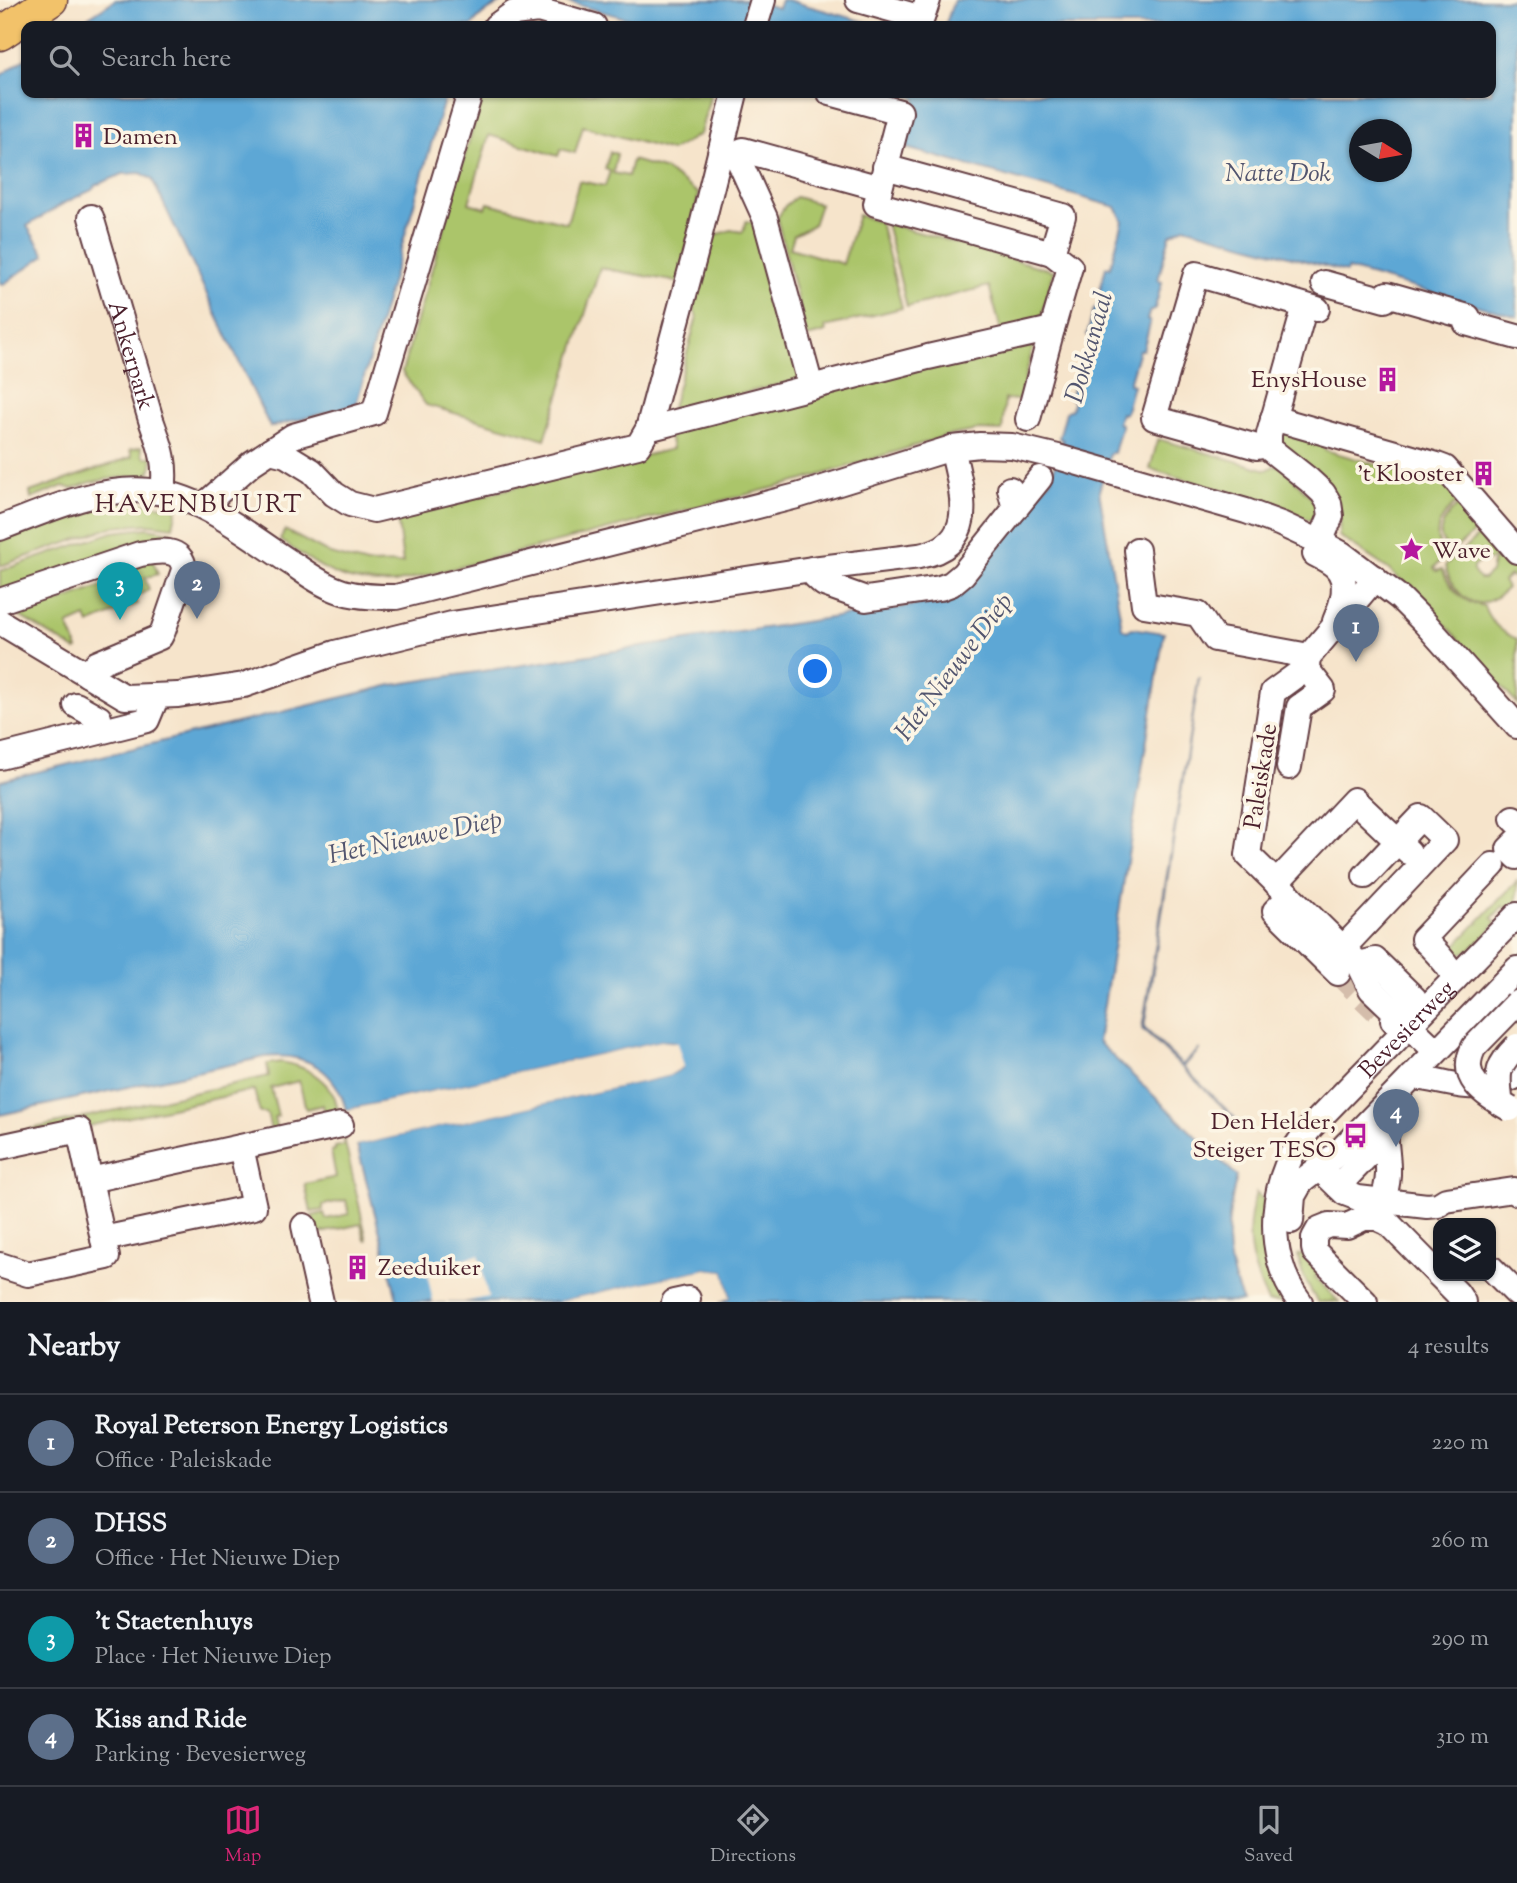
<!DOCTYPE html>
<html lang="en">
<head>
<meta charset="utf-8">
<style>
  :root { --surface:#171b24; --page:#20242c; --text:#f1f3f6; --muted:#9ea1a6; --line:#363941; --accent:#db2777 }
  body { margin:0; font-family:"Sorts Mill Goudy",serif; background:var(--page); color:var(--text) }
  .controls { position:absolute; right:21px; bottom:21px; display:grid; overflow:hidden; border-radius:14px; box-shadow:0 2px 5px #0004 }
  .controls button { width:63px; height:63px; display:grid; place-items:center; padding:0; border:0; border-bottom:2px solid var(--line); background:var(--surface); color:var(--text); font:35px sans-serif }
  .compass { position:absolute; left:1349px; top:119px; width:63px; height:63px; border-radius:50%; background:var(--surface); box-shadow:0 2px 5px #0004; rotate:101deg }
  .you { position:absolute; left:816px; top:672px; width:24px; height:24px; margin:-18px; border:5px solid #fff; border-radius:50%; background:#1a73e8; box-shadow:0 0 0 10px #1a73e833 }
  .badge { display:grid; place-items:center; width:46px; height:46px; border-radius:50%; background:var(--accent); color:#fff; font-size:23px; font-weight:700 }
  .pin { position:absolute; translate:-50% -58px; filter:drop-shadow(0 2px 4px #0008) }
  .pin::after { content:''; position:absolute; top:37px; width:24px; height:21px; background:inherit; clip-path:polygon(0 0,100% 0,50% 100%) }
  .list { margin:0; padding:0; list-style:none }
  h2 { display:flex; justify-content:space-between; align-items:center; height:91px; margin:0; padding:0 28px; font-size:30px }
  h2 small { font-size:23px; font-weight:400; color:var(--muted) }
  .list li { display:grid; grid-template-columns:46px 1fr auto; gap:21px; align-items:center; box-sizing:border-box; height:98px; padding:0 28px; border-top:2px solid var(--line) }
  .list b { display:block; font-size:26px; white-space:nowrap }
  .list p { margin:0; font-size:23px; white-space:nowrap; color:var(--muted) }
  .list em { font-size:23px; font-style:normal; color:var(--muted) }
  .icon { flex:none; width:38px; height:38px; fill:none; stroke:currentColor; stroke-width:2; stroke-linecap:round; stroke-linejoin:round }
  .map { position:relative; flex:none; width:1517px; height:1302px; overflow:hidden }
  .search { position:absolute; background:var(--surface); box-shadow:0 2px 5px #0004; left:21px; right:21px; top:21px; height:77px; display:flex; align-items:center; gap:18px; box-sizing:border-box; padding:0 24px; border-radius:14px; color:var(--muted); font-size:26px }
  .sheet { height:483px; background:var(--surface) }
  nav { display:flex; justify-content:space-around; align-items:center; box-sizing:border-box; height:98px; border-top:2px solid var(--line); background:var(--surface); font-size:19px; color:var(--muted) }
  nav a { display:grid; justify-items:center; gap:4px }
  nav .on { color:var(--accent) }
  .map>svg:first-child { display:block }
  .green { fill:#abc56b; stroke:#7a724b; stroke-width:2 }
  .water { fill:#5da7d5; stroke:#546380; stroke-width:2; fill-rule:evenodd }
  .pier { fill:#f6e4cb }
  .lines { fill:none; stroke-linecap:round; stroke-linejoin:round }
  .minor-tunnel { stroke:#d4bdab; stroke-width:24; stroke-dasharray:24 12; stroke-linecap:butt }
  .minor-casing { stroke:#643d43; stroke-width:28 }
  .major-casing { stroke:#643d43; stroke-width:35 }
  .minor { stroke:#fff; stroke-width:24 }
  .major { stroke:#f2c26a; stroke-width:32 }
  .minor-bridge-casing { stroke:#643d43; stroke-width:28; stroke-linecap:butt }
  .minor-bridge { stroke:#fff; stroke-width:24 }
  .labels { text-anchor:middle; stroke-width:7; stroke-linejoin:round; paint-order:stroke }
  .poi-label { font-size:24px; fill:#4a1f2b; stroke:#fcf5e5; text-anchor:start }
  .street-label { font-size:24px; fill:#4a1f2b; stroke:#fcf5e5 }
  .water-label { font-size:26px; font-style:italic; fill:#52556f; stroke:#fcf5e5 }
  .neighbourhood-label { font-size:26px; letter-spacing:2px; fill:#4a1f2b; stroke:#fcf5e5 }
</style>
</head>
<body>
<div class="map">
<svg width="1517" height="1302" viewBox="0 0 1517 1302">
  <rect width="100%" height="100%" fill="#fcf5e5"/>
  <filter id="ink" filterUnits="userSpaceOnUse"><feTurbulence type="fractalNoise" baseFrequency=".0143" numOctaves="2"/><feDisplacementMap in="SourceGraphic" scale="14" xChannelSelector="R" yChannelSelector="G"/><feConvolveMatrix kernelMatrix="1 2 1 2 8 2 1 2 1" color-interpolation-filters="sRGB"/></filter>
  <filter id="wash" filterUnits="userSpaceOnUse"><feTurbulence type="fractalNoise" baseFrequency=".00686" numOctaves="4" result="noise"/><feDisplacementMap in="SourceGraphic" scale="28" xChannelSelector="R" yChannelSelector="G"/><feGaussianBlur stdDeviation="1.57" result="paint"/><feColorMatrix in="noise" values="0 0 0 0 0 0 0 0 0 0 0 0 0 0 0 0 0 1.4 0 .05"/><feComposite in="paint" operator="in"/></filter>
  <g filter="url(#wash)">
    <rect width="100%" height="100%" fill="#f6e4cb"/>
    <path class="green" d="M 483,93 L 711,93 L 700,134 L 671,151 L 583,126 L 575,153 L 561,149 L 558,156 L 489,135 L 469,203 L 486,208 L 488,203 L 567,223 L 579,181 L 605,186 L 610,171 L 605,169 L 610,152 L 617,154 L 613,173 L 628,176 L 632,160 L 666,170 L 699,194 L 679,282 L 600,268 L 545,439 L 426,405 L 402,372 Z
      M 796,197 L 820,204 L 813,225 L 794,235 L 790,248 L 843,264 L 858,215 L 880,222 L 902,308 L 825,327 L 826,332 L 807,337 L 777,219 L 785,206 Z
      M 746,221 L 760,225 L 802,379 L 671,411 L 697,317 L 690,298 L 709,237 L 731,230 L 743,232 Z
      M 886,223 L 1054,271 L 1039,325 L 1002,334 L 989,286 L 907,307 Z
      M 1036,337 L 1019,400 L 1005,399 L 1002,431 L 979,430 L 946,436 L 804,480 L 395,583 C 341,585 323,569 280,540 L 285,530 L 330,554 L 367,564 L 403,563 L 397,516 L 672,449 L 668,429 Z
      M 1281,431 L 1317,436 L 1325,450 L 1429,480 L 1422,466 L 1462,497 C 1451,508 1434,522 1438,540 C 1440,546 1443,550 1445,555 L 1434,568 L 1437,571 L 1442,569 C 1451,589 1461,603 1484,606 C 1489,621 1502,633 1517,639 L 1517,704 L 1421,598 L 1388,569 L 1339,536 L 1340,519 L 1276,439 Z
      M 1158,439 L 1267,470 L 1274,466 L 1281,466 L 1322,509 L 1315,522 L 1240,495 L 1150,469 Z
      M 141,447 L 143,456 L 146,458 L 152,456 C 153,463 152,470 147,475 L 108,479 L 91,482 L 72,489 L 63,486 L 31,499 L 30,492 L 132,457 L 130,450 Z
      M 1464,499 L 1485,523 L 1455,549 L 1450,550 C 1428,533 1450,512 1464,499 Z
      M 133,501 L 177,508 L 173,527 L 148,524 L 112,527 L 0,566 L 0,539 L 90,507 Z
      M 1488,527 L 1503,550 L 1491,560 L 1481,561 L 1473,567 L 1473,571 L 1479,579 L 1483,579 L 1491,572 L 1493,562 L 1504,552 L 1517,559 L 1517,580 L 1510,575 L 1503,581 L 1507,588 C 1501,594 1492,601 1483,603 C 1463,606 1449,581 1445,566 Z
      M 147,528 L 172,532 L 168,548 L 0,597 L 0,571 L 113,532 Z
      M 151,556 L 158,574 L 145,578 L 149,590 L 134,597 L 137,604 L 127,608 L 121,597 L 112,601 L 117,612 L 89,624 L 86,617 L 68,625 L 78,649 L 76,650 L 1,605 L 50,587 L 56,602 L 58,602 L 125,578 L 122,567 Z
      M 1517,881 L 1517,906 L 1511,913 L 1503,906 L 1492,918 L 1496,923 C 1483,938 1471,958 1448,953 L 1475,925 L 1479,923 L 1478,922 Z
      M 281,1062 C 305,1066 324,1076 335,1098 L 367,1240 L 365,1240 L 361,1224 L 316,1234 L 312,1216 L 324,1213 L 326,1219 L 349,1214 L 346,1200 L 323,1205 L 323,1210 L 311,1212 L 305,1184 L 336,1177 L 331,1151 L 335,1150 L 335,1147 L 345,1145 L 338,1115 L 326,1117 L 323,1105 L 306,1109 L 299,1081 L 271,1088 L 278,1116 L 274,1117 L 277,1131 L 271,1130 L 267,1113 L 260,1113 L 254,1090 L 84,1127 L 0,1136 L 269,1076 L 267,1064 Z
      M 1256,1193 L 1265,1201 L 1277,1270 L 1269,1277 L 1272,1282 L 1282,1282 L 1294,1302 L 1268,1302 C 1250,1264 1243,1234 1256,1193 Z
      M 1308,1254 L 1323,1269 L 1315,1277 L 1339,1302 L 1318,1302 C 1307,1287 1301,1273 1298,1255 Z"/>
    <path class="water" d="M 115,0 L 506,0 C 493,7 480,14 472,26 L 75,26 Z
      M 560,0 L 751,0 L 778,8 L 781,0 L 787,0 L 880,26 L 654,26 Z
      M 954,0 L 1517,0 L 1517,317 L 1348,269 L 1346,272 L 1184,227 L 1170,235 L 1158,280 L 1162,282 L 1155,308 L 1153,310 L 1150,310 L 1147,320 L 1149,321 L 1150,324 L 1143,350 L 1139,350 L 1129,384 L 1133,385 L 1126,411 L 1124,414 L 1121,413 L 1118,423 L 1121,424 L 1121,427 L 1114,453 L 1110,453 L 1099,491 L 1122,628 L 1127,631 L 1132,628 L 1164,633 L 1098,1042 L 1237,1176 C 1225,1222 1223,1258 1243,1302 L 722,1302 L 730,1297 L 724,1271 L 706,1269 L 557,1302 L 398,1302 L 357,1145 L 668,1076 L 682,1068 L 676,1042 L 661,1041 L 346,1110 C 336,1069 305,1052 265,1057 L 0,1115 L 0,781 L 392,685 L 954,599 L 1051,479 L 1063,440 L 1059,438 L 1066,412 L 1068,410 L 1071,410 L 1074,400 L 1071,399 L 1071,396 L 1078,370 L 1082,370 L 1091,337 L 1087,335 L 1094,309 L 1096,307 L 1100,307 L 1102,297 L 1099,296 L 1099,293 L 1106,267 L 1110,267 L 1123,221 L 1116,207 L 906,148 L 916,99 L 913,96 L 899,93 L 1491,93 L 1491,26 L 945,26 ZM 1360,130 L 1402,130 L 1402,172 L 1360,172 Z
      M 26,58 L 26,93 L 446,93 L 356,405 L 270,427 L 152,179 L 141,173 L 123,174 L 96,185 L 92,190 L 66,202 L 27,226 L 45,255 L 2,285 L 0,282 L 0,76 Z
      M 1199,677 L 1144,1028 L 1182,1065 L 1200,1049 L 1183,1067 L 1244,1127 L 1142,1029 Z"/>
    <path class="pier" d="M 661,1041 L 678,1043 L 683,1067 L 668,1076 L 357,1145 L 353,1146 L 355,1142 L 666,1073 L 679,1066 L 675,1045 L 661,1044 L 347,1113 L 343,1111 Z
      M 479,1255 L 488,1297 L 464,1302 L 433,1302 L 426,1267 Z
      M 706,1269 L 724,1271 L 730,1297 L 718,1302 L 719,1299 L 726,1296 L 721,1274 L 706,1272 L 573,1302 L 557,1302 Z"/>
  </g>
  <g filter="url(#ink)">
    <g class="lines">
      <path class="minor-tunnel" d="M 1338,973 L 1377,1011"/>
      <defs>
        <g id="minor">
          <path d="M 858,0 L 922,18 L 928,0"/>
          <path d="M 496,26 L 514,13 L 538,10 L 594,26"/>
          <path d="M 755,26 L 763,0"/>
          <path d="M 830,93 L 900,112 L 876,204 L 1052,253 L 1063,216 L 885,167"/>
          <path d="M 724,149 L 736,154 L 743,150 L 880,188"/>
          <path d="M 736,154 L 765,218 L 811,387"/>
          <path id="s1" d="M 91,217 L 151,420 C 161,448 167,462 163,493"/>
          <path d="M 1324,283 L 1385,300 L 1387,294 L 1468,317 L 1466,323 L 1517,337"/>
          <path d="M 1305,306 L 1269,434 L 1269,445 L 1271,450 L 1309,480 L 1323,493 L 1329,503 L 1331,516 L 1320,542"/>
          <path d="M 1273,418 L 1437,465 L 1445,468 L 1517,551"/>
          <path d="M 1028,419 L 1052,329"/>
          <path d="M 648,429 L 928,357 L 1052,329 L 1070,267 L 1052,253"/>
          <path d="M 1269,445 L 1257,447 L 1154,418 L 1196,274 L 1317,309"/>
          <path d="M 270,451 L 286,455 L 312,471 L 334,494 L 350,504 L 374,510 L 638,446 L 648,429 L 695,254 L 735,93"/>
          <path d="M 205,507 L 210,500 L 252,463 L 293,436 L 374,413 L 470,93"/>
          <path d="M 1015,509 L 1040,478"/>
          <path d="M 0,528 C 48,510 98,486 150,491 C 202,495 253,539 296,566 C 310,576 326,587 343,592 C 360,597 379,597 396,597 L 797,496 L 952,448 L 980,445 L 1012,446 L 1058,457 L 1246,511 L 1281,524 L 1320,542 L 1342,554 L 1400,598 L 1424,622 L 1517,726"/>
          <path d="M 1137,550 L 1144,605 L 1198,614 L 1215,639 L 1309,656"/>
          <path d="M 1315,554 C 1321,557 1329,561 1335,566 C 1351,581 1342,605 1335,621"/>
          <path d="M 812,569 L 815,576 L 824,584 L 866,599 L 940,588 L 951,584 L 963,574 L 1015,509 L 1010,489"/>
          <path d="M 1375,578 L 1309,656 L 1306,668 L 1273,692 L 1248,855 L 1359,964 L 1371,989 L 1436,1051"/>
          <path d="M 0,601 L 140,554 C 157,551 183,546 184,570 L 163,631 L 160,637 L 96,664 L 88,675"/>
          <path d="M 0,622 L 125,697 L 178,695 L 244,685 L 335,653 L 452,624 L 812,569 L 919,556 C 980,545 962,492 952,448"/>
          <path d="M 76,705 L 99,718"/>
          <path d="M 0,757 L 147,720 L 157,696"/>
          <path d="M 1289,767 L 1299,707 L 1323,690 L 1306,668"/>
          <path d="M 1513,818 L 1517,822"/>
          <path d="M 1517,841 L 1509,849 L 1517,857"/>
          <path d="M 1276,883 L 1354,800 L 1409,852"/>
          <path d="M 1290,896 L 1275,911 L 1338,973"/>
          <path d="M 1343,948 L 1445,840 L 1421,817 L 1365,876"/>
          <path d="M 1359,964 L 1375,960 L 1414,998 L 1393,1020"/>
          <path d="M 1454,980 C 1452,967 1432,948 1423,939 L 1493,865"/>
          <path d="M 1412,1077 C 1431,1078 1449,1085 1467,1086 C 1484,1087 1502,1083 1517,1076"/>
          <path d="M 0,1147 L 79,1130 L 90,1180"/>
          <path d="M 1319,1168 L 1345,1193 L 1358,1198 L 1427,1206 L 1438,1205 L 1446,1200 L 1514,1190 L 1517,1193"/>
          <path d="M 1338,1186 L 1386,1136"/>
          <path d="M 1382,1201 C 1393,1174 1386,1157 1385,1129 C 1385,1120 1386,1111 1388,1102"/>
          <path d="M 1291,1221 L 1293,1196 L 1301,1182 L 1337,1154 L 1517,969"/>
          <path d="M 304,1226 L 321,1302"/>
          <path d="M 103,1239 L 254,1207 L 241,1147"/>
          <path d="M 0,1265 L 28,1274 L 107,1257 L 90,1180 L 341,1125"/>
          <path d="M 1491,1268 L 1517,1294"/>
          <path d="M 1440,1276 L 1457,1293 L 1463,1302"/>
          <path d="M 674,1302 L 688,1299"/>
          <path id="s2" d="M 1300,1302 C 1261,1252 1270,1172 1311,1127 L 1517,915"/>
          <path d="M 1365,1302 L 1315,1252 L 1314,1248 L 1314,1238 L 1319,1229 L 1329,1225 L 1347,1226 L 1364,1218 L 1377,1218 L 1388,1223 L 1438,1274"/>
        </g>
        <path id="major" d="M 0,34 L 51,0"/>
      </defs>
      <use href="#minor" class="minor-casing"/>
      <use href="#major" class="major-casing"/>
      <use href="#minor" class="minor"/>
      <use href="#major" class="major"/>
      <defs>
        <path id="minor-bridge" d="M 1500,1098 C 1497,1071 1497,1066 1517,1046
          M 1510,1109 C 1486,1095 1457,1079 1474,1047 L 1517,1003"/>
      </defs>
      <use href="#minor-bridge" class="minor-bridge-casing"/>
      <use href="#minor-bridge" class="minor-bridge"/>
    </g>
  </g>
  <defs>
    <symbol id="building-bare" viewBox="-9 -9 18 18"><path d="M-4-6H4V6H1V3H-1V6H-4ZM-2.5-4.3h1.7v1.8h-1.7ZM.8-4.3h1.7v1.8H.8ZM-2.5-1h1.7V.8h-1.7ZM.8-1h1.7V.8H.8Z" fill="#b5179e" stroke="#fcf5e5" stroke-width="2.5" paint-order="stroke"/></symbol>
    <symbol id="sight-bare" viewBox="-9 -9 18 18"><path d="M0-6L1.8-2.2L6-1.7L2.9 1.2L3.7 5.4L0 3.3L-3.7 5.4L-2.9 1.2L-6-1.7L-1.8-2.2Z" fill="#b5179e" stroke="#fcf5e5" stroke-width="2.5" paint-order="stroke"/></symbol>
    <symbol id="bus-bare" viewBox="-9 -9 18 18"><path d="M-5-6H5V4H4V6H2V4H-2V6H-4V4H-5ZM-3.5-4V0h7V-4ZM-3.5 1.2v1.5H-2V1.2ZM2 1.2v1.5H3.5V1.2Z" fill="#b5179e" stroke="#fcf5e5" stroke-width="2.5" paint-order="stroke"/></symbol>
  </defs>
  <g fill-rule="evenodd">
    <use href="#building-bare" x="66" y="118" width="35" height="35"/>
    <use href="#building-bare" x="1370" y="362" width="35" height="35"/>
    <use href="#building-bare" x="1466" y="456" width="35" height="35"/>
    <use href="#sight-bare" x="1394" y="532" width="35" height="35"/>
    <use href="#bus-bare" x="1338" y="1118" width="35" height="35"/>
    <use href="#building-bare" x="340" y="1250" width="35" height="35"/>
  </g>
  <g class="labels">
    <g class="poi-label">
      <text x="103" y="144">Damen</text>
      <text x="1367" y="387" text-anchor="end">EnysHouse</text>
      <text x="1464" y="481" text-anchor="end">'t Klooster</text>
      <text x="1432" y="558">Wave</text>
      <text x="1336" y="1129" text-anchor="end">Den Helder,<tspan x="1336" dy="28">Steiger TESO</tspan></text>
      <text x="378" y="1275">Zeeduiker</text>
    </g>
    <g class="street-label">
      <text dy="8" stroke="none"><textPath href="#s1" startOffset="144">Ankerpark</textPath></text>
      <text transform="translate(1260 776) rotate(-81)" y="8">Paleiskade</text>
      <text dy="8" stroke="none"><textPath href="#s2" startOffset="326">Bevesierweg</textPath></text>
    </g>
    <g class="water-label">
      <text x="1278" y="181">Natte Dok</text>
      <text transform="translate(1088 347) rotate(-74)" y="9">Dokkanaal</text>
      <text transform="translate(953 666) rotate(-53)" y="9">Het Nieuwe Diep</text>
      <text transform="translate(415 836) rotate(-12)" y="9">Het Nieuwe Diep</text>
    </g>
    <g class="neighbourhood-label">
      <text x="199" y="512">HAVENBUURT</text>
    </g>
  </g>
</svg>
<div class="controls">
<button><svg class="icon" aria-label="layers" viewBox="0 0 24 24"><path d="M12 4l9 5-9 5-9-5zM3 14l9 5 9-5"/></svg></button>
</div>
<svg class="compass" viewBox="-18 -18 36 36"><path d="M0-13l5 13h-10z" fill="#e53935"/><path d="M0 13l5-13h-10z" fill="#9ea1a6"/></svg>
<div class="you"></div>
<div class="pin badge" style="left:1356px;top:662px;background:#5c6f8a">1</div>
<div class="pin badge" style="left:197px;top:619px;background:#5c6f8a">2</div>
<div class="pin badge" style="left:120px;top:620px;background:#0f9aa8">3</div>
<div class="pin badge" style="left:1396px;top:1147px;background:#5c6f8a">4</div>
<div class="search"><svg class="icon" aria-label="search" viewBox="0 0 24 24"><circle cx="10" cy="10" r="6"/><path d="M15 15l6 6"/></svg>Search here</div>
</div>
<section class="sheet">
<h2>Nearby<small>4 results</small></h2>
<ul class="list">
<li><span class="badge" style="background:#5c6f8a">1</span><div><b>Royal Peterson Energy Logistics</b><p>Office · Paleiskade</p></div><em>220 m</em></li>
<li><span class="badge" style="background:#5c6f8a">2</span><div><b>DHSS</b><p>Office · Het Nieuwe Diep</p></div><em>260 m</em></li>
<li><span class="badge" style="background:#0f9aa8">3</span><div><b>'t Staetenhuys</b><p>Place · Het Nieuwe Diep</p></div><em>290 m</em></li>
<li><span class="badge" style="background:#5c6f8a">4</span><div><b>Kiss and Ride</b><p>Parking · Bevesierweg</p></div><em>310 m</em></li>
</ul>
</section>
<nav>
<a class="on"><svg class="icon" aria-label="map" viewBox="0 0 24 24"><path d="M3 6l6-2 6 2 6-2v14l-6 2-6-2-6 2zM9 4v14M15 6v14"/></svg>Map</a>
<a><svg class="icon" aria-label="directions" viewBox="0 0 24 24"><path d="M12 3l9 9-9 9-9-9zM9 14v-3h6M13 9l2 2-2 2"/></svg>Directions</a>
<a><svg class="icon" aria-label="saved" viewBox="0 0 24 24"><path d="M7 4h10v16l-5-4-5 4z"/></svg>Saved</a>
</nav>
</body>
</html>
